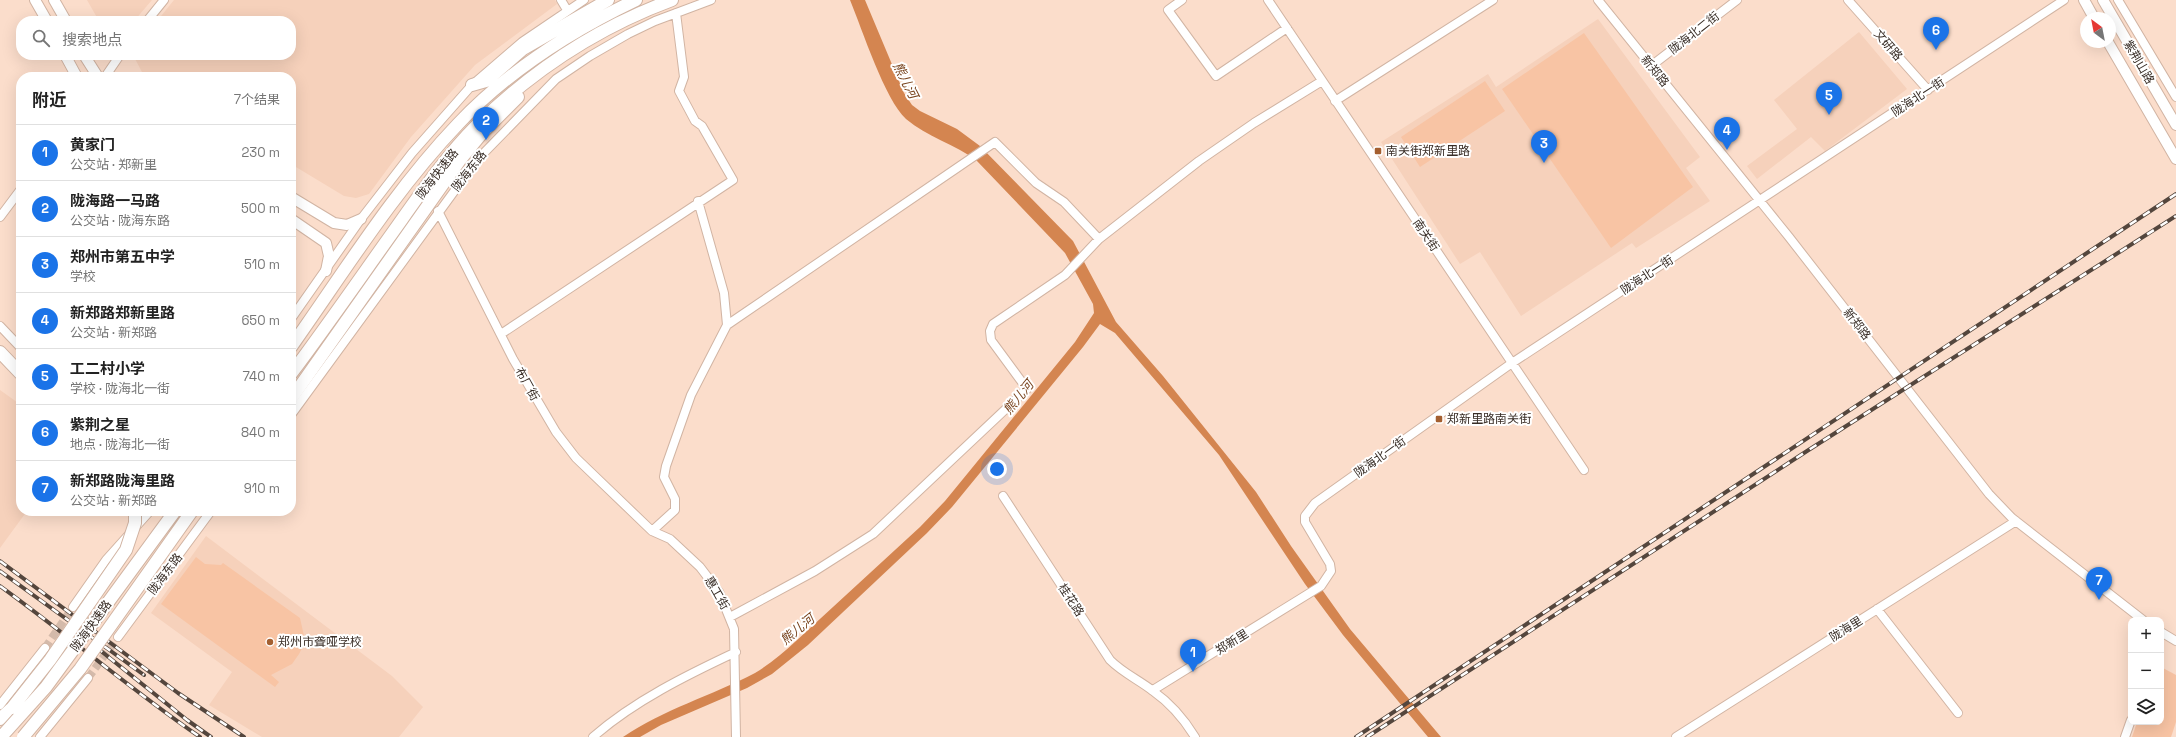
<!DOCTYPE html>
<html lang="zh">
<head>
<meta charset="utf-8">
<style>
  :root { --surface:#fff; --page:#f6f6f6; --text:#222; --muted:#767676; --line:#e0e0e0; --accent:#1a73e8 }
  body { margin:0; font-family:"Space Grotesk","Noto Sans SC",sans-serif; background:var(--page); color:var(--text) }
  .controls { position:absolute; right:12px; bottom:12px; display:grid; overflow:hidden; border-radius:8px; box-shadow:0 4px 16px #0002 }
  .controls button { width:36px; height:36px; display:grid; place-items:center; padding:0; border:0; border-bottom:1px solid var(--line); background:var(--surface); color:var(--text); font:20px sans-serif }
  .compass { position:absolute; left:2080px; top:12px; width:36px; height:36px; border-radius:50%; background:var(--surface); box-shadow:0 4px 16px #0002; rotate:328deg }
  .you { position:absolute; left:997px; top:469px; width:14px; height:14px; margin:-10px; border:3px solid #fff; border-radius:50%; background:#1a73e8; box-shadow:0 0 0 6px #1a73e833 }
  .badge { display:grid; place-items:center; width:26px; height:26px; border-radius:50%; background:var(--accent); color:#fff; font-size:13px; font-weight:700 }
  .pin { position:absolute; translate:-50% -33px; filter:drop-shadow(0 1px 2px #0008) }
  .pin::after { content:''; position:absolute; top:21px; width:14px; height:12px; background:inherit; clip-path:polygon(0 0,100% 0,50% 100%) }
  .list { margin:0; padding:0; list-style:none }
  h2 { display:flex; justify-content:space-between; align-items:center; height:52px; margin:0; padding:0 16px; font-size:17px }
  h2 small { font-size:13px; font-weight:400; color:var(--muted) }
  .list li { display:grid; grid-template-columns:26px 1fr auto; gap:12px; align-items:center; box-sizing:border-box; height:56px; padding:0 16px; border-top:1px solid var(--line) }
  .list b { display:block; font-size:15px; white-space:nowrap }
  .list p { margin:0; font-size:13px; white-space:nowrap; color:var(--muted) }
  .list em { font-size:13px; font-style:normal; color:var(--muted) }
  .icon { flex:none; width:22px; height:22px; fill:none; stroke:currentColor; stroke-width:2; stroke-linecap:round; stroke-linejoin:round }
  .map { position:relative; flex:none; width:2176px; height:737px; overflow:hidden }
  .search { position:absolute; background:var(--surface); box-shadow:0 4px 16px #0002; left:16px; top:16px; width:280px; height:44px; display:flex; align-items:center; gap:10px; box-sizing:border-box; padding:0 14px; border-radius:16px; color:var(--muted); font-size:15px }
  .panel { position:absolute; background:var(--surface); box-shadow:0 4px 16px #0002; left:16px; top:72px; width:280px; height:444px; border-radius:16px }
  .map>svg:first-child { display:block }
  .built { fill:#f6d1bb }
  .green { fill:#f8c4a4 }
  .water { fill:#d48550 }
  .lines { fill:none; stroke-linecap:round; stroke-linejoin:round }
  .minor-tunnel { stroke:#d4baaa; stroke-width:8; stroke-dasharray:8 4; stroke-linecap:butt }
  .minor-casing { stroke:#d1b4a3; stroke-width:10 }
  .major-casing { stroke:#d1b4a3; stroke-width:12 }
  .highway-casing { stroke:#d1b4a3; stroke-width:14 }
  .minor { stroke:#fff; stroke-width:8 }
  .major { stroke:#fff; stroke-width:10 }
  .highway { stroke:#fff; stroke-width:12 }
  .rail-casing { stroke:#54463d; stroke-width:4 }
  .rail { stroke:#fff; stroke-width:2.5; stroke-dasharray:8; stroke-linecap:butt }
  .highway-bridge-casing { stroke:#d1b4a3; stroke-width:14; stroke-linecap:butt }
  .highway-bridge { stroke:#fff; stroke-width:12 }
  .poi-dot { fill:#a45f30; stroke:#fff; stroke-width:1.5 }
  .labels { text-anchor:middle; stroke-width:4; stroke-linejoin:round; paint-order:stroke }
  .street-label { font-size:12px; fill:#382d26; stroke:#fff }
  .poi-label { font-size:12px; fill:#382d26; stroke:#fff; text-anchor:start }
  .water-label { font-size:13px; font-style:italic; fill:#79441e; stroke:#fff }
</style>
</head>
<body>
<div class="map">
<svg width="2176" height="737" viewBox="0 0 2176 737">
  <rect width="100%" height="100%" fill="#fbddcb"/>
  <path class="built" d="M 87,0 L 152,0 L 134,21 L 99,21 Z
    M 174,0 L 555,0 L 557,4 L 475,65 L 411,137 L 369,194 L 356,198 L 344,196 L 291,164 L 291,77 L 149,77 L 143,74 L 133,55 L 291,55 L 291,21 L 157,21 Z
    M 1598,19 L 1700,157 L 1686,168 L 1710,201 L 1636,248 L 1632,243 L 1521,316 L 1480,252 L 1460,264 L 1381,142 L 1488,74 L 1496,87 Z
    M 1859,32 L 1907,89 L 1825,151 L 1811,137 L 1757,179 L 1747,166 L 1797,129 L 1774,100 Z
    M 0,390 L 21,405 L 21,511 L 27,511 L 0,548 Z
    M 206,536 L 392,676 L 423,707 L 399,737 L 262,737 L 209,705 L 232,672 L 151,613 Z"/>
  <path class="green" d="M 1584,33 L 1693,187 L 1611,248 L 1502,89 Z
    M 1485,81 L 1505,111 L 1420,167 L 1401,137 Z
    M 196,557 L 205,564 L 221,565 L 223,563 L 300,618 L 304,636 L 304,644 L 299,654 L 292,664 L 271,675 L 279,682 L 275,687 L 161,604 Z
    M 2161,667 L 2176,675 L 2176,722 L 2171,737 L 2132,737 L 2137,722 L 2161,722 Z"/>
  <path class="water" d="M 850,0 L 865,0 L 904,93 L 912,105 L 920,111 L 957,129 L 980,146 L 1073,241 L 1116,322 L 1163,376 L 1256,492 L 1291,546 L 1350,629 L 1441,737 L 1428,737 L 1343,635 L 1305,584 L 1219,455 L 1115,333 L 1100,324 L 1083,347 L 952,507 L 927,533 L 808,645 L 772,674 L 747,688 L 661,725 L 640,737 L 623,737 C 664,709 711,696 755,673 C 770,664 783,653 796,641 L 920,527 L 945,501 L 1075,342 L 1094,313 L 1093,304 L 1065,253 L 977,161 C 955,144 927,137 906,119 C 885,100 862,29 850,0 Z"/>
  <g class="lines">
    <path class="minor-tunnel" d="M 45,648 L 73,607
      M 88,678 L 118,637"/>
    <defs>
      <path id="minor" d="M 561,0 L 567,10
        M 1182,0 L 1168,10 L 1216,76 L 1287,28
        M 1268,0 L 1584,470
        M 1598,0 L 1789,237 L 1989,494 L 2012,518 L 2143,620
        M 1848,0 L 1928,90
        M 2118,0 L 2176,97
        M 147,21 L 164,0
        M 1651,66 L 1737,0
        M 105,77 L 120,55
        M 1335,101 L 1493,0
        M 438,211 L 513,359 L 556,432 L 576,458 L 652,531 L 670,539 L 700,567 L 719,592 L 734,629 L 736,737
        M 0,217 L 21,189
        M 291,319 L 361,219 L 412,153 L 472,85 L 522,42 L 584,0
        M 727,325 L 995,142 L 1036,183 L 1064,202 L 1099,239
        M 0,326 L 21,348
        M 501,334 L 733,180 L 702,126 L 695,121 L 679,91 L 684,77 L 676,13
        M 291,415 L 477,160 L 556,79 L 590,56 L 628,34 L 655,21 L 711,0
        M 1003,496 L 1110,660 C 1123,673 1139,680 1153,691 C 1170,703 1184,719 1195,737
        M 652,531 L 675,510 L 675,499 L 664,477 L 666,466 L 691,395 L 727,325 L 724,293 L 698,201
        M 73,607 L 106,560 L 150,511
        M 1877,609 L 1958,713
        M 730,617 L 815,571 L 873,534 L 1027,389 L 991,340 L 990,331 L 993,324 L 1065,275 L 1099,239 L 1199,161 L 1254,123 L 1322,81
        M 2161,632 L 2176,641
        M 118,637 L 211,511
        M 1153,690 L 1321,586 L 1331,571 L 1330,564 L 1305,522 L 1305,516 L 1315,503 L 1512,363 L 2064,0
        M 0,705 L 45,648
        M 40,737 L 88,678
        M 593,737 C 634,701 687,675 736,652
        M 1676,737 L 2016,521
        M 2125,737 L 2131,720"/>
      <path id="major" d="M 35,0 L 47,21
        M 54,0 L 66,21
        M 2084,0 L 2094,18
        M 2103,0 L 2176,125
        M 2108,42 L 2176,159
        M 65,55 L 77,77
        M 84,55 L 98,77
        M 291,197 L 334,223 L 347,225 L 361,219
        M 291,219 L 326,243 L 329,256 L 326,271"/>
      <path id="highway" d="M 472,85 L 486,81 L 523,49 L 608,0
        M 291,347 C 344,272 394,191 458,124 C 507,72 571,31 636,0
        M 0,352 L 21,374
        M 291,374 C 324,330 356,284 388,239 C 416,200 443,159 477,125 C 532,71 599,27 672,0
        M 291,399 L 460,160 L 483,132 L 518,97
        M 0,719 L 12,708"/>
    </defs>
    <use href="#minor" class="minor-casing"/>
    <use href="#major" class="major-casing"/>
    <use href="#highway" class="highway-casing"/>
    <use href="#minor" class="minor"/>
    <use href="#major" class="major"/>
    <use href="#highway" class="highway"/>
    <defs>
      <path id="rail" d="M 0,561 L 178,693 L 244,737
        M 0,571 L 144,675
        M 0,586 C 68,635 131,690 200,737
        M 96,647 L 187,720 L 211,737
        M 1356,737 L 2176,194
        M 1367,737 L 1807,451 L 2176,216"/>
    </defs>
    <use href="#rail" class="rail-casing"/>
    <use href="#rail" class="rail"/>
    <defs>
      <path id="highway-bridge" d="M 12,708 L 50,660 L 126,550 L 135,523 L 135,511
        M 1,737 L 46,687 L 175,511
        M 23,737 L 80,669 L 192,511"/>
    </defs>
    <use href="#highway-bridge" class="highway-bridge-casing"/>
    <use href="#highway-bridge" class="highway-bridge"/>
  </g>
  <g class="poi-dot">
    <rect x="1374" y="147" width="8" height="8" rx="2"/>
    <rect x="1435" y="415" width="8" height="8" rx="2"/>
    <circle cx="270" cy="642" r="4"/>
  </g>
  <g class="labels">
    <g class="street-label">
      <text transform="translate(1694 33) rotate(-38)" y="4">陇海北二街</text>
      <text transform="translate(1888 45) rotate(49)" y="4">文研路</text>
      <text transform="translate(2139 62) rotate(60)" y="4">紫荆山路</text>
      <text transform="translate(1655 71) rotate(51)" y="4">新郑路</text>
      <text transform="translate(1918 97) rotate(-33)" y="4">陇海北一街</text>
      <text transform="translate(469 171) rotate(-52)" y="4">陇海东路</text>
      <text transform="translate(437 174) rotate(-52)" y="4">陇海快速路</text>
      <text transform="translate(1426 235) rotate(56)" y="4">南关街</text>
      <text transform="translate(1647 275) rotate(-33)" y="4">陇海北一街</text>
      <text transform="translate(1857 324) rotate(52)" y="4">新郑路</text>
      <text transform="translate(527 384) rotate(61)" y="4">布厂街</text>
      <text transform="translate(1380 457) rotate(-36)" y="4">陇海北一街</text>
      <text transform="translate(165 574) rotate(-53)" y="4">陇海东路</text>
      <text transform="translate(717 593) rotate(60)" y="4">惠工街</text>
      <text transform="translate(1071 600) rotate(57)" y="4">桂花路</text>
      <text transform="translate(91 626) rotate(-54)" y="4">陇海快速路</text>
      <text transform="translate(1846 629) rotate(-32)" y="4">陇海里</text>
      <text transform="translate(1232 642) rotate(-32)" y="4">郑新里</text>
    </g>
    <g class="poi-label">
      <text x="1386" y="155">南关街郑新里路</text>
      <text x="1447" y="423">郑新里路南关街</text>
      <text x="278" y="646">郑州市聋哑学校</text>
    </g>
    <g class="water-label">
      <text transform="translate(906 80) rotate(63)" y="5">熊儿河</text>
      <text transform="translate(1018 397) rotate(-51)" y="5">熊儿河</text>
      <text transform="translate(797 629) rotate(-39)" y="5">熊儿河</text>
    </g>
  </g>
</svg>
<div class="controls">
<button>+</button>
<button>−</button>
<button><svg class="icon" aria-label="layers" viewBox="0 0 24 24"><path d="M12 4l9 5-9 5-9-5zM3 14l9 5 9-5"/></svg></button>
</div>
<svg class="compass" viewBox="-18 -18 36 36"><path d="M0-13l5 13h-10z" fill="#e53935"/><path d="M0 13l5-13h-10z" fill="#767676"/></svg>
<div class="you"></div>
<div class="pin badge" style="left:1193px;top:672px">1</div>
<div class="pin badge" style="left:486px;top:140px">2</div>
<div class="pin badge" style="left:1544px;top:163px">3</div>
<div class="pin badge" style="left:1727px;top:150px">4</div>
<div class="pin badge" style="left:1829px;top:115px">5</div>
<div class="pin badge" style="left:1936px;top:50px">6</div>
<div class="pin badge" style="left:2099px;top:600px">7</div>
<div class="search"><svg class="icon" aria-label="search" viewBox="0 0 24 24"><circle cx="10" cy="10" r="6"/><path d="M15 15l6 6"/></svg>搜索地点</div>
<section class="panel">
<h2>附近<small>7个结果</small></h2>
<ul class="list">
<li><span class="badge">1</span><div><b>黄家门</b><p>公交站 · 郑新里</p></div><em>230 m</em></li>
<li><span class="badge">2</span><div><b>陇海路一马路</b><p>公交站 · 陇海东路</p></div><em>500 m</em></li>
<li><span class="badge">3</span><div><b>郑州市第五中学</b><p>学校</p></div><em>510 m</em></li>
<li><span class="badge">4</span><div><b>新郑路郑新里路</b><p>公交站 · 新郑路</p></div><em>650 m</em></li>
<li><span class="badge">5</span><div><b>工二村小学</b><p>学校 · 陇海北一街</p></div><em>740 m</em></li>
<li><span class="badge">6</span><div><b>紫荆之星</b><p>地点 · 陇海北一街</p></div><em>840 m</em></li>
<li><span class="badge">7</span><div><b>新郑路陇海里路</b><p>公交站 · 新郑路</p></div><em>910 m</em></li>
</ul>
</section>
</div>
</body>
</html>
